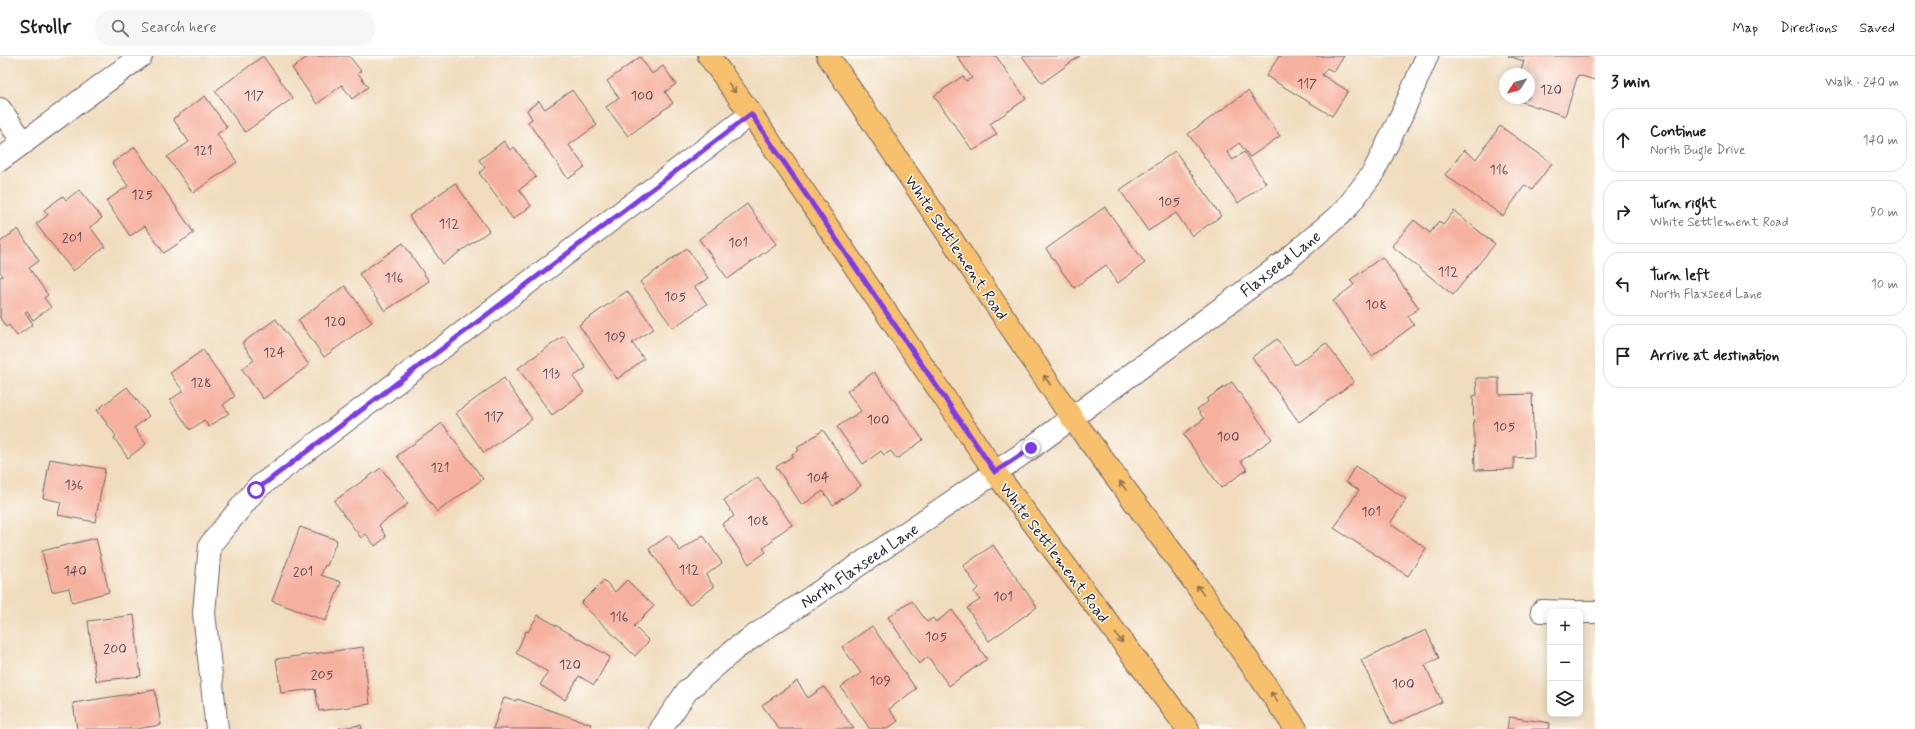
<!DOCTYPE html>
<html lang="en">
<head>
<meta charset="utf-8">
<style>
  :root { --surface:#fff; --page:#f6f6f6; --text:#202124; --muted:#757577; --line:#e0e0e0 }
  body { margin:0; font-family:Mynerve,sans-serif; background:var(--page); color:var(--text) }
  .controls { position:absolute; right:12px; bottom:12px; display:grid; overflow:hidden; border-radius:8px; box-shadow:0 2px 10px #0003 }
  .controls button { width:36px; height:36px; display:grid; place-items:center; padding:0; border:0; border-bottom:1px solid var(--line); background:var(--surface); color:var(--text); font:20px sans-serif }
  .compass { position:absolute; left:1499px; top:12px; width:36px; height:36px; border-radius:50%; background:var(--surface); box-shadow:0 2px 10px #0003; rotate:234deg }
  .stop { position:absolute; width:12px; height:12px; margin:-9px; border:3px solid #7c3aed; border-radius:50%; background:#fff }
  .stop.end { background:#7c3aed; border-color:#fff; box-shadow:0 1px 4px #0008 }
  .list { margin:0; padding:0; list-style:none }
  h2 { display:flex; justify-content:space-between; align-items:center; height:52px; margin:0; padding:0 16px; font-size:17px }
  h2 small { font-size:13px; font-weight:400; color:var(--muted) }
  .list li { display:grid; grid-template-columns:26px 1fr auto; gap:12px; align-items:center; box-sizing:border-box; height:64px; margin:0 8px 8px; padding:0 8px; border:1px solid var(--line); border-radius:16px }
  .list b { display:block; font-size:15px; white-space:nowrap }
  .list p { margin:0; font-size:13px; white-space:nowrap; color:var(--muted) }
  .list em { font-size:13px; font-style:normal; color:var(--muted) }
  .icon { flex:none; width:22px; height:22px; fill:none; stroke:currentColor; stroke-width:2; stroke-linecap:round; stroke-linejoin:round }
  .map { position:relative; flex:none; width:1595px; height:673px; overflow:hidden }
  header { display:flex; align-items:center; gap:24px; box-sizing:border-box; height:56px; padding:0 20px; background:var(--surface); border-bottom:1px solid var(--line) }
  header strong { font-size:19px }
  nav { display:flex; gap:22px; margin-inline-start:auto; font-size:14px }
  .search { width:280px; height:36px; background:var(--page); display:flex; align-items:center; gap:10px; box-sizing:border-box; padding:0 14px; border-radius:16px; color:var(--muted); font-size:15px }
  main { display:flex }
  aside { flex:1; background:var(--surface) }
  .map>svg:first-child { display:block }
  .building { fill:#f6b09e }
  .lines { fill:none; stroke-linecap:round; stroke-linejoin:round }
  .minor-casing { stroke:#6a6368; stroke-width:24 }
  .major-casing { stroke:#6a6368; stroke-width:24 }
  .minor { stroke:#fff; stroke-width:22 }
  .major { stroke:#f7c06c; stroke-width:22 }
  .oneway { stroke:#8c7154 }
  .route { stroke:#7c3aed; stroke-width:5 }
  .labels { text-anchor:middle; stroke-width:3; stroke-linejoin:round; paint-order:stroke }
  .number-label { font-size:14px; fill:#574654 }
  .street-label { font-size:16px; fill:#22223b; stroke:#fdfcf7 }
</style>
</head>
<body>
<header>
<strong>Strollr</strong>
<div class="search"><svg class="icon" aria-label="search" viewBox="0 0 24 24"><circle cx="10" cy="10" r="6"/><path d="M15 15l6 6"/></svg>Search here</div>
<nav><a>Map</a><a>Directions</a><a>Saved</a></nav>
</header>
<main>
<div class="map">
<svg width="1595" height="673" viewBox="0 0 1595 673">
  <rect width="100%" height="100%" fill="#fdfcf7"/>
  <filter id="ink" filterUnits="userSpaceOnUse"><feTurbulence type="fractalNoise" baseFrequency=".025" numOctaves="2"/><feDisplacementMap in="SourceGraphic" scale="8" xChannelSelector="R" yChannelSelector="G"/><feConvolveMatrix kernelMatrix="1 2 1 2 8 2 1 2 1" color-interpolation-filters="sRGB"/></filter>
  <filter id="wash" filterUnits="userSpaceOnUse"><feTurbulence type="fractalNoise" baseFrequency=".012" numOctaves="4" result="noise"/><feDisplacementMap in="SourceGraphic" scale="16" xChannelSelector="R" yChannelSelector="G"/><feGaussianBlur stdDeviation="0.9" result="paint"/><feColorMatrix in="noise" values="0 0 0 0 0 0 0 0 0 0 0 0 0 0 0 0 0 1.4 0 .05"/><feComposite in="paint" operator="in"/></filter>
  <g filter="url(#wash)">
    <rect width="100%" height="100%" fill="#f1dcbd"/>
    <g id="blocks">
      <path class="building" d="M 263,0 L 293,42 L 245,76 L 215,35 Z
        M 309,0 L 349,0 L 361,15 L 358,17 L 368,31 L 352,43 L 342,29 L 317,48 L 292,12 Z
        M 957,0 L 996,0 L 1026,43 L 990,68 L 997,78 L 973,95 L 934,40 L 963,20 L 966,25 L 972,22 Z
        M 1022,0 L 1080,0 L 1042,27 Z
        M 1279,0 L 1344,0 L 1334,16 L 1327,12 L 1322,19 L 1348,35 L 1332,60 L 1266,20 Z
        M 1508,0 L 1595,0 L 1595,24 L 1578,19 L 1565,60 L 1510,42 L 1529,42 L 1529,18 L 1520,18 L 1524,5 Z
        M 640,1 L 652,18 L 663,10 L 676,28 L 665,36 L 673,47 L 628,80 L 606,51 L 619,42 L 607,25 Z
        M 572,34 L 597,69 L 569,89 L 585,111 L 568,123 L 528,66 L 532,63 L 527,54 L 539,45 L 545,53 Z
        M 1248,35 L 1280,80 L 1250,101 L 1239,87 L 1227,96 L 1233,104 L 1244,96 L 1266,127 L 1238,147 L 1188,78 Z
        M 205,40 L 227,71 L 217,78 L 237,106 L 193,137 L 167,101 L 189,86 L 173,63 Z
        M 1500,70 L 1552,107 L 1532,134 L 1525,129 L 1503,160 L 1445,119 L 1464,94 L 1476,103 Z
        M 504,85 L 510,94 L 514,91 L 536,121 L 519,134 L 531,150 L 513,163 L 479,117 L 485,112 L 479,104 Z
        M 135,91 L 194,177 L 164,197 L 145,170 L 130,180 L 106,145 L 128,130 L 112,107 Z
        M 1175,95 L 1221,160 L 1192,180 L 1176,157 L 1148,175 L 1120,134 Z
        M 455,127 L 489,175 L 443,208 L 409,160 Z
        M 79,134 L 102,162 L 90,171 L 105,191 L 73,215 L 36,168 L 48,159 L 44,154 L 63,140 L 66,144 Z
        M 747,148 L 776,188 L 728,223 L 699,183 Z
        M 1105,151 L 1145,207 L 1118,227 L 1106,209 L 1074,232 L 1046,193 Z
        M 1454,155 L 1495,188 L 1453,239 L 1392,190 L 1414,164 L 1430,177 L 1439,165 L 1443,169 Z
        M 18,173 L 39,205 L 29,212 L 48,239 L 44,242 L 51,251 L 33,264 L 27,255 L 25,256 L 33,268 L 17,280 L 9,269 L 6,271 L 0,262 L 0,221 L 3,220 L 0,216 L 0,186 Z
        M 403,187 L 429,225 L 385,255 L 359,218 Z
        M 687,192 L 708,222 L 695,231 L 707,248 L 673,272 L 640,226 Z
        M 1382,201 L 1419,252 L 1408,260 L 1414,269 L 1372,300 L 1333,245 L 1354,229 L 1350,224 Z
        M 345,230 L 372,266 L 324,301 L 298,264 Z
        M 627,235 L 654,272 L 632,287 L 644,303 L 617,323 L 579,269 Z
        M 276,263 L 309,309 L 263,343 L 242,313 L 254,304 L 242,287 Z
        M 564,280 L 586,312 L 573,321 L 584,336 L 552,359 L 518,312 Z
        M 1277,283 L 1295,309 L 1326,287 L 1354,326 L 1299,366 L 1252,301 Z
        M 203,294 L 235,340 L 223,349 L 229,357 L 209,371 L 204,364 L 190,374 L 170,344 L 183,335 L 170,317 Z
        M 874,316 L 923,384 L 897,403 L 891,395 L 884,399 L 881,395 L 863,408 L 837,371 L 861,355 L 847,335 Z
        M 504,322 L 532,363 L 484,397 L 456,357 Z
        M 1476,322 L 1499,322 L 1499,339 L 1532,338 L 1534,401 L 1514,402 L 1514,413 L 1475,414 L 1473,340 L 1477,339 Z
        M 1232,326 L 1272,383 L 1241,405 L 1247,414 L 1221,432 L 1183,378 L 1204,363 L 1197,353 L 1208,346 L 1207,343 Z
        M 127,331 L 149,360 L 134,372 L 146,388 L 128,402 L 114,382 L 116,380 L 97,354 Z
        M 442,367 L 483,423 L 437,456 L 397,400 Z
        M 823,374 L 861,430 L 833,449 L 823,435 L 802,449 L 776,411 L 793,400 L 792,398 L 799,394 L 797,392 Z
        M 50,403 L 105,413 L 95,466 L 58,459 L 61,446 L 43,442 Z
        M 1355,410 L 1406,443 L 1390,468 L 1426,492 L 1408,520 L 1334,472 L 1359,434 L 1346,426 Z
        M 381,412 L 408,448 L 379,469 L 386,481 L 375,490 L 366,478 L 361,482 L 334,445 Z
        M 758,421 L 792,469 L 771,483 L 773,485 L 763,492 L 766,496 L 749,508 L 722,468 L 734,460 L 724,444 Z
        M 300,471 L 337,484 L 327,510 L 325,509 L 321,519 L 341,526 L 326,565 L 272,545 Z
        M 669,479 L 680,495 L 703,479 L 722,507 L 706,519 L 714,531 L 689,549 L 649,493 Z
        M 96,482 L 109,536 L 72,546 L 69,532 L 52,536 L 42,495 Z
        M 993,489 L 1037,551 L 989,585 L 967,552 L 980,544 L 974,536 L 978,532 L 963,510 Z
        M 604,524 L 615,536 L 627,524 L 654,550 L 634,570 L 649,585 L 635,600 L 581,547 Z
        M 912,545 L 927,566 L 933,562 L 936,566 L 952,554 L 987,603 L 949,630 L 928,601 L 919,608 L 888,561 Z
        M 134,559 L 141,620 L 96,625 L 88,565 Z
        M 538,559 L 610,601 L 594,629 L 579,620 L 565,644 L 540,629 L 548,616 L 516,597 L 526,575 L 528,576 Z
        M 872,570 L 916,633 L 889,653 L 898,665 L 887,673 L 870,673 L 841,631 L 861,617 L 842,591 Z
        M 1426,574 L 1439,602 L 1425,609 L 1442,646 L 1392,669 L 1361,604 Z
        M 363,591 L 370,648 L 319,655 L 315,633 L 281,637 L 276,603 Z
        M 797,625 L 808,642 L 824,631 L 854,673 L 779,673 L 762,649 Z
        M 155,634 L 161,669 L 136,673 L 77,673 L 73,647 Z
        M 504,642 L 516,645 L 517,643 L 591,668 L 589,673 L 493,673 Z
        M 1509,661 L 1550,667 L 1549,673 L 1507,673 Z
        M 361,669 L 362,673 L 339,673 L 339,672 Z"/>
    </g>
  </g>
  <g filter="url(#ink)">
    <use href="#blocks" fill-opacity="0" stroke="#6a6368" stroke-width="1"/>
    <g class="lines">
      <defs>
        <path id="minor" d="M 0,53 L 24,87
          M 0,104 L 141,0
          M 1542,555 L 1573,556
          M 1580,556 L 1595,556
          M 217,673 L 204,557 L 210,489 L 256,433 L 751,58
          M 661,673 L 687,635 L 735,593 L 1031,392 L 1287,204 L 1345,154 L 1373,117 L 1401,60 L 1427,0"/>
        <path id="major" d="M 709,0 L 751,58 L 995,416 L 1188,673
          M 828,0 L 1072,362 L 1192,523 L 1296,673"/>
      </defs>
      <use href="#minor" class="minor-casing"/>
      <use href="#major" class="major-casing"/>
      <use href="#minor" class="minor"/>
      <use href="#major" class="major"/>
    </g>
    <defs><path id="oneway-shaft" d="M-6 0H5M1.5-3L5.5 0L1.5 3" fill="none" stroke-width="1.6" stroke-linecap="round" stroke-linejoin="round"/></defs>
    <g class="oneway">
      <use href="#oneway-shaft" transform="translate(732 32) rotate(54)"/>
      <use href="#oneway-shaft" transform="translate(1047 324) rotate(-124)"/>
      <use href="#oneway-shaft" transform="translate(1123 430) rotate(-127)"/>
      <use href="#oneway-shaft" transform="translate(1200 534) rotate(-125)"/>
      <use href="#oneway-shaft" transform="translate(1119 582) rotate(53)"/>
      <use href="#oneway-shaft" transform="translate(1274 641) rotate(-125)"/>
    </g>
  </g>
  <g class="lines" filter="url(#ink)">
    <path class="route" d="M 256,434 L 751,58 L 995,416 L 1031,392"/>
  </g>
  <g class="labels">
    <g class="number-label">
      <text x="1307" y="32">117</text>
      <text x="1551" y="38">120</text>
      <text x="254" y="44">117</text>
      <text x="642" y="44">100</text>
      <text x="203" y="99">121</text>
      <text x="1499" y="118">116</text>
      <text x="142" y="143">125</text>
      <text x="1169" y="150">105</text>
      <text x="449" y="172">112</text>
      <text x="72" y="186">201</text>
      <text x="738" y="191">101</text>
      <text x="1448" y="220">112</text>
      <text x="394" y="226">116</text>
      <text x="675" y="245">105</text>
      <text x="1376" y="253">108</text>
      <text x="335" y="270">120</text>
      <text x="615" y="285">109</text>
      <text x="274" y="301">124</text>
      <text x="551" y="322">113</text>
      <text x="201" y="331">128</text>
      <text x="494" y="365">117</text>
      <text x="878" y="368">100</text>
      <text x="1504" y="375">105</text>
      <text x="1228" y="385">100</text>
      <text x="440" y="416">121</text>
      <text x="818" y="426">104</text>
      <text x="74" y="433">136</text>
      <text x="1371" y="460">101</text>
      <text x="758" y="469">108</text>
      <text x="689" y="518">112</text>
      <text x="75" y="519">140</text>
      <text x="303" y="520">201</text>
      <text x="1003" y="545">101</text>
      <text x="619" y="565">116</text>
      <text x="936" y="585">105</text>
      <text x="115" y="597">200</text>
      <text x="570" y="613">120</text>
      <text x="322" y="623">205</text>
      <text x="880" y="629">109</text>
      <text x="1403" y="632">100</text>
    </g>
    <g class="street-label">
      <text transform="translate(957 191) rotate(56)" y="6">White Settlement Road</text>
      <text transform="translate(1280 207) rotate(-38)" y="6">Flaxseed Lane</text>
      <text transform="translate(1055 496) rotate(53)" y="6">White Settlement Road</text>
      <text transform="translate(859 509) rotate(-34)" y="6">North Flaxseed Lane</text>
    </g>
  </g>
</svg>
<div class="controls">
<button>+</button>
<button>−</button>
<button><svg class="icon" aria-label="layers" viewBox="0 0 24 24"><path d="M12 4l9 5-9 5-9-5zM3 14l9 5 9-5"/></svg></button>
</div>
<svg class="compass" viewBox="-18 -18 36 36"><path d="M0-13l5 13h-10z" fill="#e53935"/><path d="M0 13l5-13h-10z" fill="#757577"/></svg>
<div class="stop" style="left:256px;top:434px"></div>
<div class="stop end" style="left:1031px;top:392px"></div>
</div>
<aside>
<h2>3 min<small>Walk · 240 m</small></h2>
<ul class="list">
<li><svg class="icon" aria-label="ahead" viewBox="0 0 24 24"><path d="M12 20V5M6 11l6-6 6 6"/></svg><div><b>Continue</b><p>North Bugle Drive</p></div><em>140 m</em></li>
<li><svg class="icon" aria-label="right" viewBox="0 0 24 24"><path d="M7 20v-9h11M14 6l5 5-5 5"/></svg><div><b>Turn right</b><p>White Settlement Road</p></div><em>90 m</em></li>
<li><svg class="icon" aria-label="left" viewBox="0 0 24 24"><path d="M17 20v-9H6M10 6l-5 5 5 5"/></svg><div><b>Turn left</b><p>North Flaxseed Lane</p></div><em>10 m</em></li>
<li><svg class="icon" aria-label="arrive" viewBox="0 0 24 24"><path d="M6 21V4h12l-3 4 3 4H6"/></svg><div><b>Arrive at destination</b></div></li>
</ul>
</aside>
</main>
</body>
</html>
